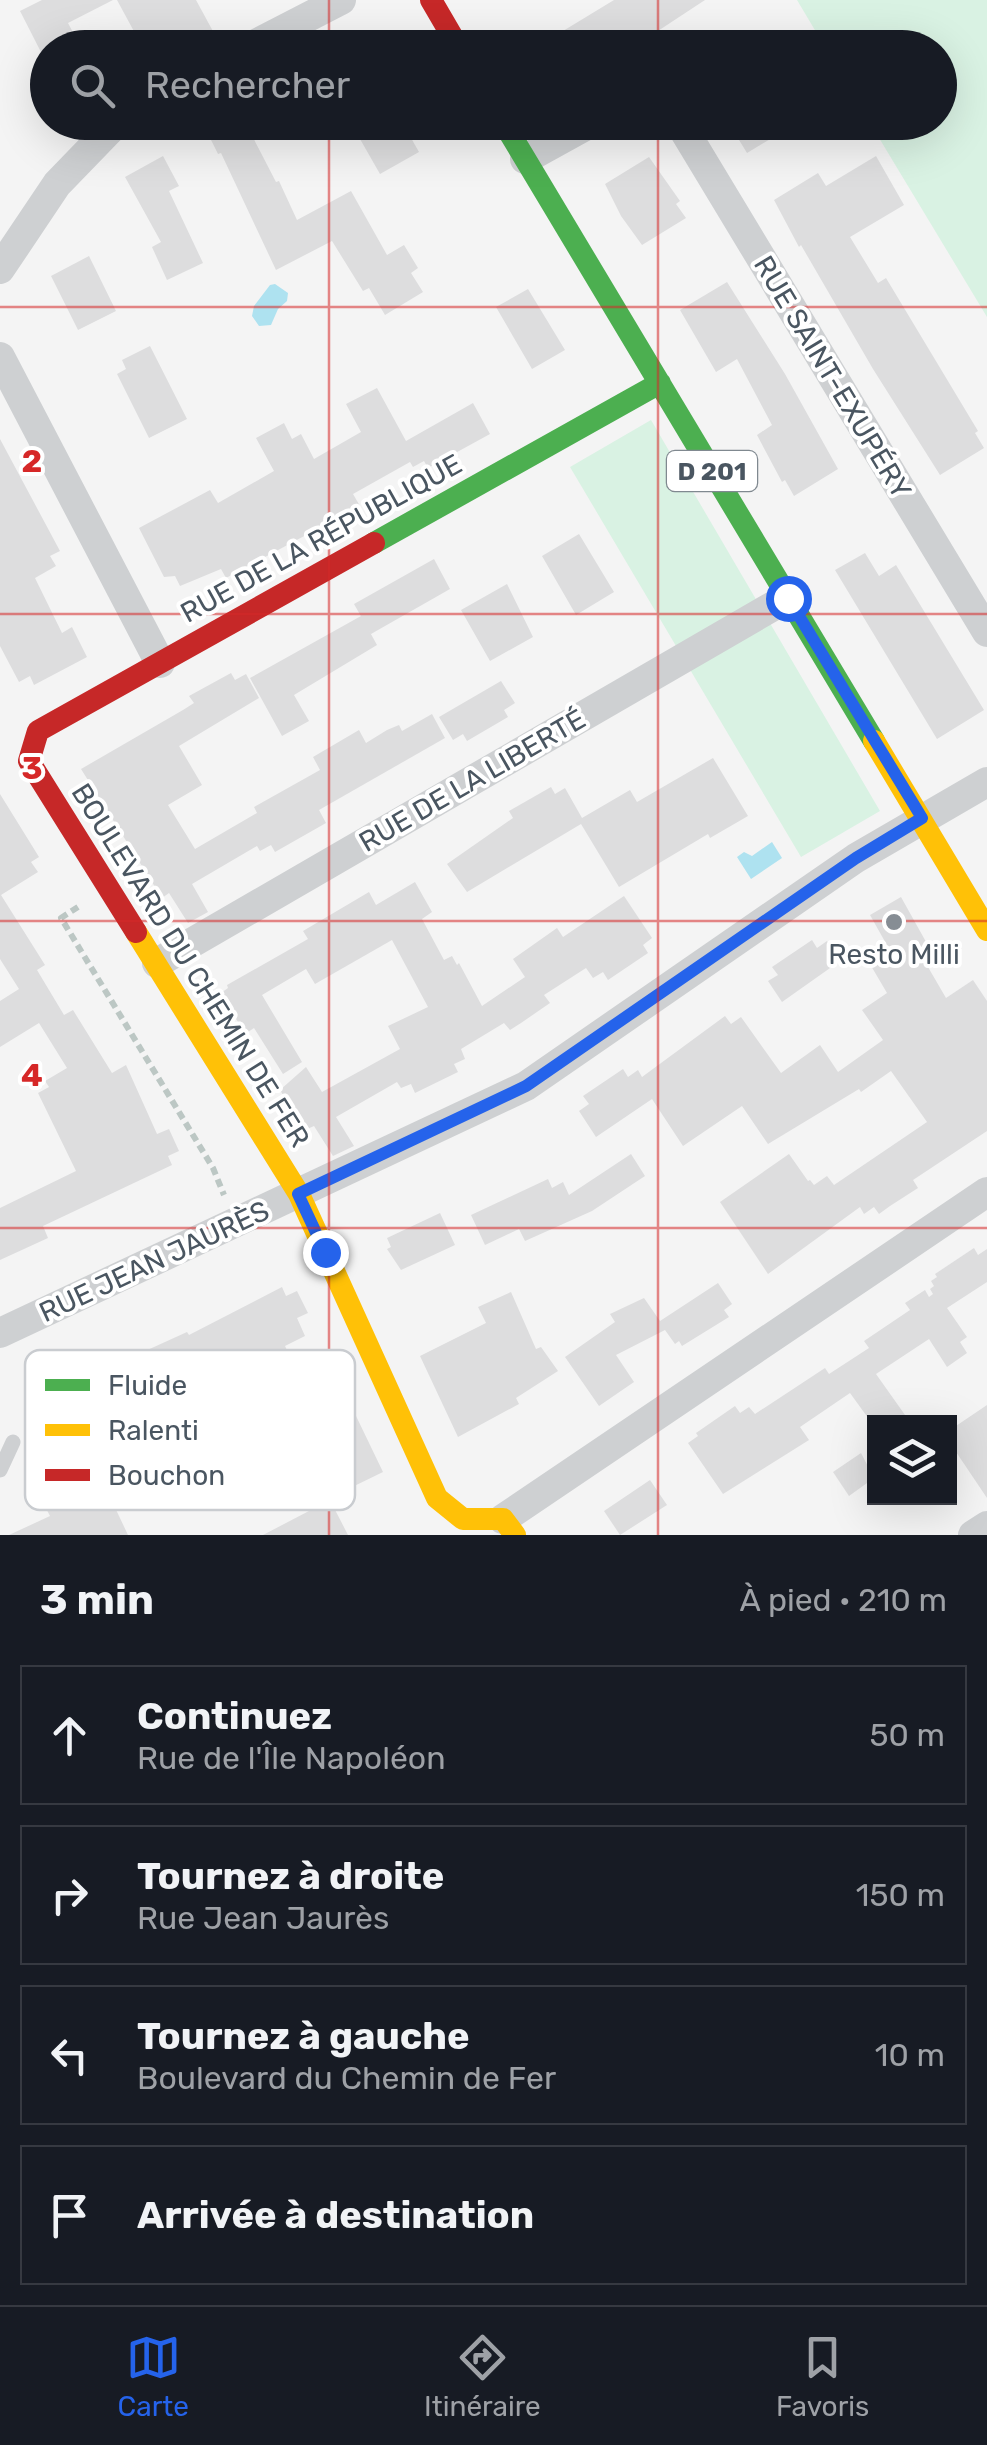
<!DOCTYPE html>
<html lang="fr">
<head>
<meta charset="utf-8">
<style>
  :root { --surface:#171b24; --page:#242831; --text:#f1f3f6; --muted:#9ea1a6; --line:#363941; --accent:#2563eb }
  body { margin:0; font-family:Rubik,sans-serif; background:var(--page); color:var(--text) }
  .controls { position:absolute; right:30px; bottom:30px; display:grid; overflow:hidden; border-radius:0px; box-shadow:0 10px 40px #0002 }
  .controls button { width:90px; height:90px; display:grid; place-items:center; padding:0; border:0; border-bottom:2px solid var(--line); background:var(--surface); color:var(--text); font:50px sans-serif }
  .stop { position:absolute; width:30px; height:30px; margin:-22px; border:8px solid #2563eb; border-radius:50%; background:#fff }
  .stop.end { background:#2563eb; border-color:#fff; box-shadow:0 2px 10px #0008 }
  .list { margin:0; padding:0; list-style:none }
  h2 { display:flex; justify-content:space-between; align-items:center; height:130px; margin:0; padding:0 40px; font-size:42px }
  h2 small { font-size:32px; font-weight:400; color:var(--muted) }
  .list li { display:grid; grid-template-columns:65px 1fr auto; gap:30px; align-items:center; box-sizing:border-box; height:140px; margin:0 20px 20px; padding:0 20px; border:2px solid var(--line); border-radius:0px }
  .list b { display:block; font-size:38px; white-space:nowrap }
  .list p { margin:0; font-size:32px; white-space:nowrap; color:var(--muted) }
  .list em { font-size:32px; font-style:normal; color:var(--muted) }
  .icon { flex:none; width:55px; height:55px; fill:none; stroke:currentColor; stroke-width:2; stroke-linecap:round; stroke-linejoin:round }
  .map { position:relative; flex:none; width:987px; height:1535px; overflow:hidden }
  .search { position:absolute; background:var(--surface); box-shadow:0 10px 40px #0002; left:30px; right:30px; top:30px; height:110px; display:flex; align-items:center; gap:25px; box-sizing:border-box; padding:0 35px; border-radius:55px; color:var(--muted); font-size:38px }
  .sheet { height:770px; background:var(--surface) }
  nav { display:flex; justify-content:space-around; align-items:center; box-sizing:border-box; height:140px; border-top:2px solid var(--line); background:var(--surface); font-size:28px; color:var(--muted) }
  nav a { display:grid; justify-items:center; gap:5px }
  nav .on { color:var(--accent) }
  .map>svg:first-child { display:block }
  .green { fill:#d9f2e3 }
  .water { fill:#aee2f0 }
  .building { fill:#ddddde }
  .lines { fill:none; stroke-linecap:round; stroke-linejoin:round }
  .path { stroke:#bcc7c4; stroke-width:6; stroke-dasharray:8 5; stroke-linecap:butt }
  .lane { stroke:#ced0d2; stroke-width:15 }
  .street { stroke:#ced0d2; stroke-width:30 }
  .fast { stroke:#4caf50; stroke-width:22 }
  .slow { stroke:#ffc107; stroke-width:22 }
  .jam { stroke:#c62828; stroke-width:22 }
  .route { stroke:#2563eb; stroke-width:12 }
  .grid { fill:none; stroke:#d62828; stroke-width:2.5; stroke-opacity:0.55 }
  .poi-dot { fill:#868d94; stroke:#fff; stroke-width:4 }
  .labels { text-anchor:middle; stroke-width:8; stroke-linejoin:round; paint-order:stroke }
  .shield { fill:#fff; stroke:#808990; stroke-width:2.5 }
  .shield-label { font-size:25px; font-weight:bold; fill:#4a5661 }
  .street-label { font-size:28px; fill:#4a5661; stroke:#fff }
  .poi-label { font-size:28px; fill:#4a5661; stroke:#fff }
  .key { fill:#fff; stroke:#c9ccd0; stroke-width:2.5 }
  .key-label { font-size:28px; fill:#4a5661 }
  .grid-label { font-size:32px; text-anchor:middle; font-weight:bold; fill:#d62828; stroke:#fff; stroke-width:8; stroke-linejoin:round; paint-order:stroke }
</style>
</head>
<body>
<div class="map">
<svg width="987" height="1535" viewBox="0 0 987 1535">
  <rect width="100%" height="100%" fill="#f4f4f4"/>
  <path class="green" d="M 797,0 L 987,0 L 987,317 L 870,123 L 940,122 L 940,48 L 825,47 Z
    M 651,420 L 880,811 L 801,857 L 570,467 Z"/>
  <path class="water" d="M 275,284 L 288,293 L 287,301 L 278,309 L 271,325 L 259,326 L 252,316 L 254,306 L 270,285 Z
    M 772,842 L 782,858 L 751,879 L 737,857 L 744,852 L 752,856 Z"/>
  <path class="building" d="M 42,0 L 113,0 L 68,23 L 77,40 L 63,48 L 48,48 L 44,58 L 20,11 Z
    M 117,0 L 196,0 L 215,35 L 192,48 L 143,48 Z
    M 614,0 L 705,0 L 632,48 L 535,48 Z
    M 202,122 L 245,122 L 276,182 L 279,181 L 297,220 L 351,191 L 387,255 L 404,245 L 418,268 L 411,273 L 423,292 L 385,315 L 369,288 L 363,291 L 332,241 L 276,270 L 221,153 L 218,154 Z
    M 374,122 L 402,122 L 419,152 L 380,174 L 356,132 Z
    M 728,122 L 798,122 L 747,153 Z
    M 163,156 L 179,186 L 169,191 L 203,263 L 167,280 L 152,247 L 161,242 L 125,177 Z
    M 876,156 L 904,205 L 850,237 L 878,283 L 886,278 L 978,431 L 975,433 L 984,448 L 940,475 L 873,369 L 801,245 L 799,247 L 774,200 L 818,173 L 826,186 Z
    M 649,157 L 680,201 L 676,204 L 686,218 L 642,245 L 621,216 L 605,184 Z
    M 89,256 L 116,311 L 78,330 L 51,276 Z
    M 727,282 L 785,374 L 838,469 L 794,496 L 785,480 L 782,482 L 757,435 L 772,425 L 737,359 L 716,372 L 680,310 Z
    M 528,289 L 565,350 L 532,369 L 496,307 Z
    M 150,346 L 187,419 L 149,438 L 117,374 L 126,369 L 122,360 Z
    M 377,388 L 406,441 L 473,403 L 490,434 L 428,468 L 424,461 L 413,467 L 410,462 L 353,494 L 360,506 L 226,578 L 221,569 L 180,586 L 175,576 L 164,577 L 139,528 L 210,490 L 218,503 L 274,471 L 256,438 L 284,423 L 292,439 L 301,434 L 314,459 L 361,432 L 346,404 Z
    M 0,439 L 60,551 L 50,556 L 56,566 L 35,578 L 62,633 L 72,627 L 87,657 L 34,685 L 30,676 L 19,682 L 0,646 Z
    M 579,534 L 614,592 L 576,615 L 542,556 Z
    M 865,553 L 879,576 L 896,565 L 984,710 L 937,739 L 835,570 Z
    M 434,559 L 450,589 L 371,634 L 354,604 Z
    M 507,584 L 533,637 L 490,661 L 461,610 Z
    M 361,616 L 377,645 L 294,695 L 309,721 L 282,736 L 250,678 Z
    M 231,673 L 235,680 L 246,674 L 259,698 L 179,746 L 202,785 L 168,805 L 195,849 L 257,813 L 254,807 L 320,770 L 313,757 L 359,730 L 366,743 L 387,730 L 399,725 L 402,731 L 432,714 L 445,738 L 319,810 L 326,823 L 275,852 L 271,845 L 260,851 L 257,846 L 192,884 L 208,912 L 188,923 L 169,893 L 162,898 L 81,769 L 183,710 L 194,703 L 189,696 Z
    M 501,681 L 515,703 L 504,710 L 508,717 L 467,741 L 463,734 L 453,740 L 439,717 Z
    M 713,758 L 748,816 L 710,838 L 708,834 L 619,887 L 581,824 L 467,892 L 447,864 L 513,818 L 509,811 L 551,787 L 555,794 L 565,788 L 582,818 L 630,790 L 637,802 Z
    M 0,794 L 39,857 L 31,862 L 38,872 L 1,895 L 45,965 L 37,970 L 64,1015 L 73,1010 L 112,1073 L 126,1065 L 157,1134 L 169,1129 L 179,1151 L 168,1156 L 172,1165 L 43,1226 L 48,1238 L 0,1260 L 0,1208 L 76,1171 L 38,1093 L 49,1087 L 45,1081 L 67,1068 L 39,1023 L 0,1047 L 0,1001 L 19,989 L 0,959 Z
    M 415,882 L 432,912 L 422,919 L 444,960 L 452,956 L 457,965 L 459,963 L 482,1006 L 525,977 L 513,959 L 557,928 L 563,937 L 624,896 L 652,938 L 643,945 L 648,953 L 608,980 L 603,972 L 593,978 L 586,968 L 544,995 L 550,1003 L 521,1023 L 510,1030 L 504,1023 L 461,1049 L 465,1059 L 454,1064 L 458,1072 L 415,1093 L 411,1084 L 401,1088 L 397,1082 L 336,1117 L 354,1146 L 333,1156 L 314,1126 L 305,1130 L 280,1090 L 306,1067 L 322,1092 L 400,1049 L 388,1026 L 428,1007 L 392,940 L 315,984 L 306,969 L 262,995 L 302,1062 L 283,1074 L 254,1028 L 245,1034 L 221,993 L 228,988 L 227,985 L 308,939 L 303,931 L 369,892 L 376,905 Z
    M 901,897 L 930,949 L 921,955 L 946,998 L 973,980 L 987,1001 L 987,1131 L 913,1180 L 918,1188 L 890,1206 L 879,1214 L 874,1207 L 864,1214 L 860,1207 L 768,1274 L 720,1202 L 789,1154 L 808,1181 L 810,1180 L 814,1185 L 827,1176 L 834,1185 L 927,1122 L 891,1071 L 861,1092 L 859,1089 L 768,1144 L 742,1106 L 683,1146 L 652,1099 L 596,1137 L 579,1111 L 589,1104 L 583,1096 L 623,1069 L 628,1077 L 638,1070 L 642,1077 L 725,1016 L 731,1024 L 741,1017 L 781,1073 L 820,1045 L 838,1072 L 883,1040 L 862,1010 L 887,993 L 867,959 L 888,947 L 870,915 Z
    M 812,940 L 817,948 L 827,941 L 840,961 L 782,1002 L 768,981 L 778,975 L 772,967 Z
    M 631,1154 L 645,1176 L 592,1211 L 525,1241 L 519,1229 L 485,1245 L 471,1215 L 548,1179 L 552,1188 L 563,1182 L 569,1195 Z
    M 440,1213 L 455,1245 L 401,1270 L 387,1249 L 391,1247 L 387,1238 Z
    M 974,1248 L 978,1255 L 987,1249 L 987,1282 L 947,1308 L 967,1337 L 960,1342 L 967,1353 L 947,1367 L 929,1339 L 876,1374 L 910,1422 L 871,1422 L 850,1393 L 800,1427 L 809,1440 L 723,1494 L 688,1443 L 698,1436 L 696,1433 L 735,1406 L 740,1413 L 749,1407 L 755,1414 L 825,1368 L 829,1374 L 869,1348 L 864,1341 L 910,1310 L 905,1303 L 925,1290 L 929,1297 L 933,1294 L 930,1289 L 934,1286 L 931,1281 L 937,1277 L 935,1274 Z
    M 718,1283 L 732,1304 L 724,1310 L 729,1317 L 682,1346 L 679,1341 L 675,1344 L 665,1330 L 616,1355 L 634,1382 L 599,1406 L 565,1357 L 615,1322 L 610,1314 L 644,1298 L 660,1321 Z
    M 282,1287 L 286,1296 L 297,1291 L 308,1313 L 297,1318 L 305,1336 L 285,1346 L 306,1390 L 271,1407 L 250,1363 L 189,1392 L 199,1414 L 164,1431 L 147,1412 L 156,1408 L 136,1366 L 148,1361 L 143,1352 L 187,1332 L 189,1335 Z
    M 511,1292 L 536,1349 L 541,1347 L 558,1371 L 516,1398 L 519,1404 L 458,1437 L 420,1356 L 486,1323 L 478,1307 Z
    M 63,1359 L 108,1455 L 115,1452 L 131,1487 L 110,1497 L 128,1535 L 9,1535 L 50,1516 L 38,1493 L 61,1482 L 50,1458 L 60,1453 L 24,1377 Z
    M 344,1391 L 383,1472 L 344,1491 L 306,1409 Z
    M 987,1405 L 987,1498 L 950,1443 L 950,1430 Z
    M 861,1453 L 874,1478 L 849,1496 L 833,1472 Z
    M 650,1480 L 667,1505 L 620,1535 L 604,1511 Z
    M 330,1500 L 348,1535 L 263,1535 Z"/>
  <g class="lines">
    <path class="path" d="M 78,907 L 61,918 L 213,1168 L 224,1195"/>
    <path class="lane" d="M 0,1470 L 13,1442"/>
    <path class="street" d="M 248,48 L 341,0
      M 679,122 L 987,632
      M 525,159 L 592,122
      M 0,269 L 57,184 L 117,122
      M 0,357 L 160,663
      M 157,963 L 787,598
      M 0,1333 L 526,1086 L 856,858 L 987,782
      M 503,1519 L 987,1192
      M 973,1535 L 987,1526"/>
    <path class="fast" d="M 503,122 L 874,741
      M 374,543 L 660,383"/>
    <path class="slow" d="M 874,741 L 987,930
      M 136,932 L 299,1194 L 437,1498 L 463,1519 L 503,1519 L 515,1535"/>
    <path class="jam" d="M 431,0 L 459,48
      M 136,932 L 29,761 L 38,731 L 374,543"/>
  </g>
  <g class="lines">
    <path class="route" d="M 325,1252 L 298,1194 L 526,1086 L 856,858 L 922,818 L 788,598"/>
  </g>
  <path class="grid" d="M 329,0 L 329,48M 658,0 L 658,48M 329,122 L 329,1535M 658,122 L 658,1535M 0,307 L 987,307M 0,614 L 987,614M 0,921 L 987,921M 0,1228 L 987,1228"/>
  <circle class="poi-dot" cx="894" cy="922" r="10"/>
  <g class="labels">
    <rect class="shield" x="667" y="451" width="90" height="40" rx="8"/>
    <g class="shield-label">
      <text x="712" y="480">D 201</text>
    </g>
    <g class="street-label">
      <text transform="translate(833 377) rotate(59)" y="10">RUE SAINT-EXUPÉRY</text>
      <text transform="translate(321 538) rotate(-29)" y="10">RUE DE LA RÉPUBLIQUE</text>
      <text transform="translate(472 780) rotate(-30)" y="10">RUE DE LA LIBERTÉ</text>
      <text transform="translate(191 965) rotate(58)" y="10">BOULEVARD DU CHEMIN DE FER</text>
      <text transform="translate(154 1261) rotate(-25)" y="10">RUE JEAN JAURÈS</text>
    </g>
    <g class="poi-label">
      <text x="894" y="964">Resto Milli</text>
    </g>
  </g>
  <rect x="25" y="1350" width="330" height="160" rx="15" class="key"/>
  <rect x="45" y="1379" width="45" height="12" fill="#4caf50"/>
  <rect x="45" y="1424" width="45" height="12" fill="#ffc107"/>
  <rect x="45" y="1469" width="45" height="12" fill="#c62828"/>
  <g class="key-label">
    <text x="108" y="1395">Fluide</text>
    <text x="108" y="1440">Ralenti</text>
    <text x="108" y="1485">Bouchon</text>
  </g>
  <g class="grid-label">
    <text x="32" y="472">2</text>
    <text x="32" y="779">3</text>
    <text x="32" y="1086">4</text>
  </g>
</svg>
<div class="controls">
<button><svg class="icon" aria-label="layers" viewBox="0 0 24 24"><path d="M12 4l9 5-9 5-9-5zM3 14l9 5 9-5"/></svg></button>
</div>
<div class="stop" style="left:788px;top:598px"></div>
<div class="stop end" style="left:325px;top:1252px"></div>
<div class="search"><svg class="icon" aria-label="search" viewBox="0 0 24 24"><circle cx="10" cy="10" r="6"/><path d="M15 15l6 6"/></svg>Rechercher</div>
</div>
<section class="sheet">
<h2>3 min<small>À pied · 210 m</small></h2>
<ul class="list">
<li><svg class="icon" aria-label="ahead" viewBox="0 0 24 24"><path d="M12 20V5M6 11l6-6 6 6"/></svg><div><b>Continuez</b><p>Rue de l'Île Napoléon</p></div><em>50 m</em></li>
<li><svg class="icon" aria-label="right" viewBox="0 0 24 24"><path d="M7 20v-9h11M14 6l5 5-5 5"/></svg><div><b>Tournez à droite</b><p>Rue Jean Jaurès</p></div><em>150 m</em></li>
<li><svg class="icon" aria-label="left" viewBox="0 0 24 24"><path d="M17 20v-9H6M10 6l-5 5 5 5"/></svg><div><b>Tournez à gauche</b><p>Boulevard du Chemin de Fer</p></div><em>10 m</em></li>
<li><svg class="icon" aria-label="arrive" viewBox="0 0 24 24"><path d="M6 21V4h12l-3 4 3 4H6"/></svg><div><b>Arrivée à destination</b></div></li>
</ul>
</section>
<nav>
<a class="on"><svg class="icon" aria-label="map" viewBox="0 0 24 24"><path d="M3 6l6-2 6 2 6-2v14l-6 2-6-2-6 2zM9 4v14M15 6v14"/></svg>Carte</a>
<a><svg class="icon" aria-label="directions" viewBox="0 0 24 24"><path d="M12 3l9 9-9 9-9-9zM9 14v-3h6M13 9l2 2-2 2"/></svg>Itinéraire</a>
<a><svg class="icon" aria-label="saved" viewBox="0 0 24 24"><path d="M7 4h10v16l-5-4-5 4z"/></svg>Favoris</a>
</nav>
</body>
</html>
